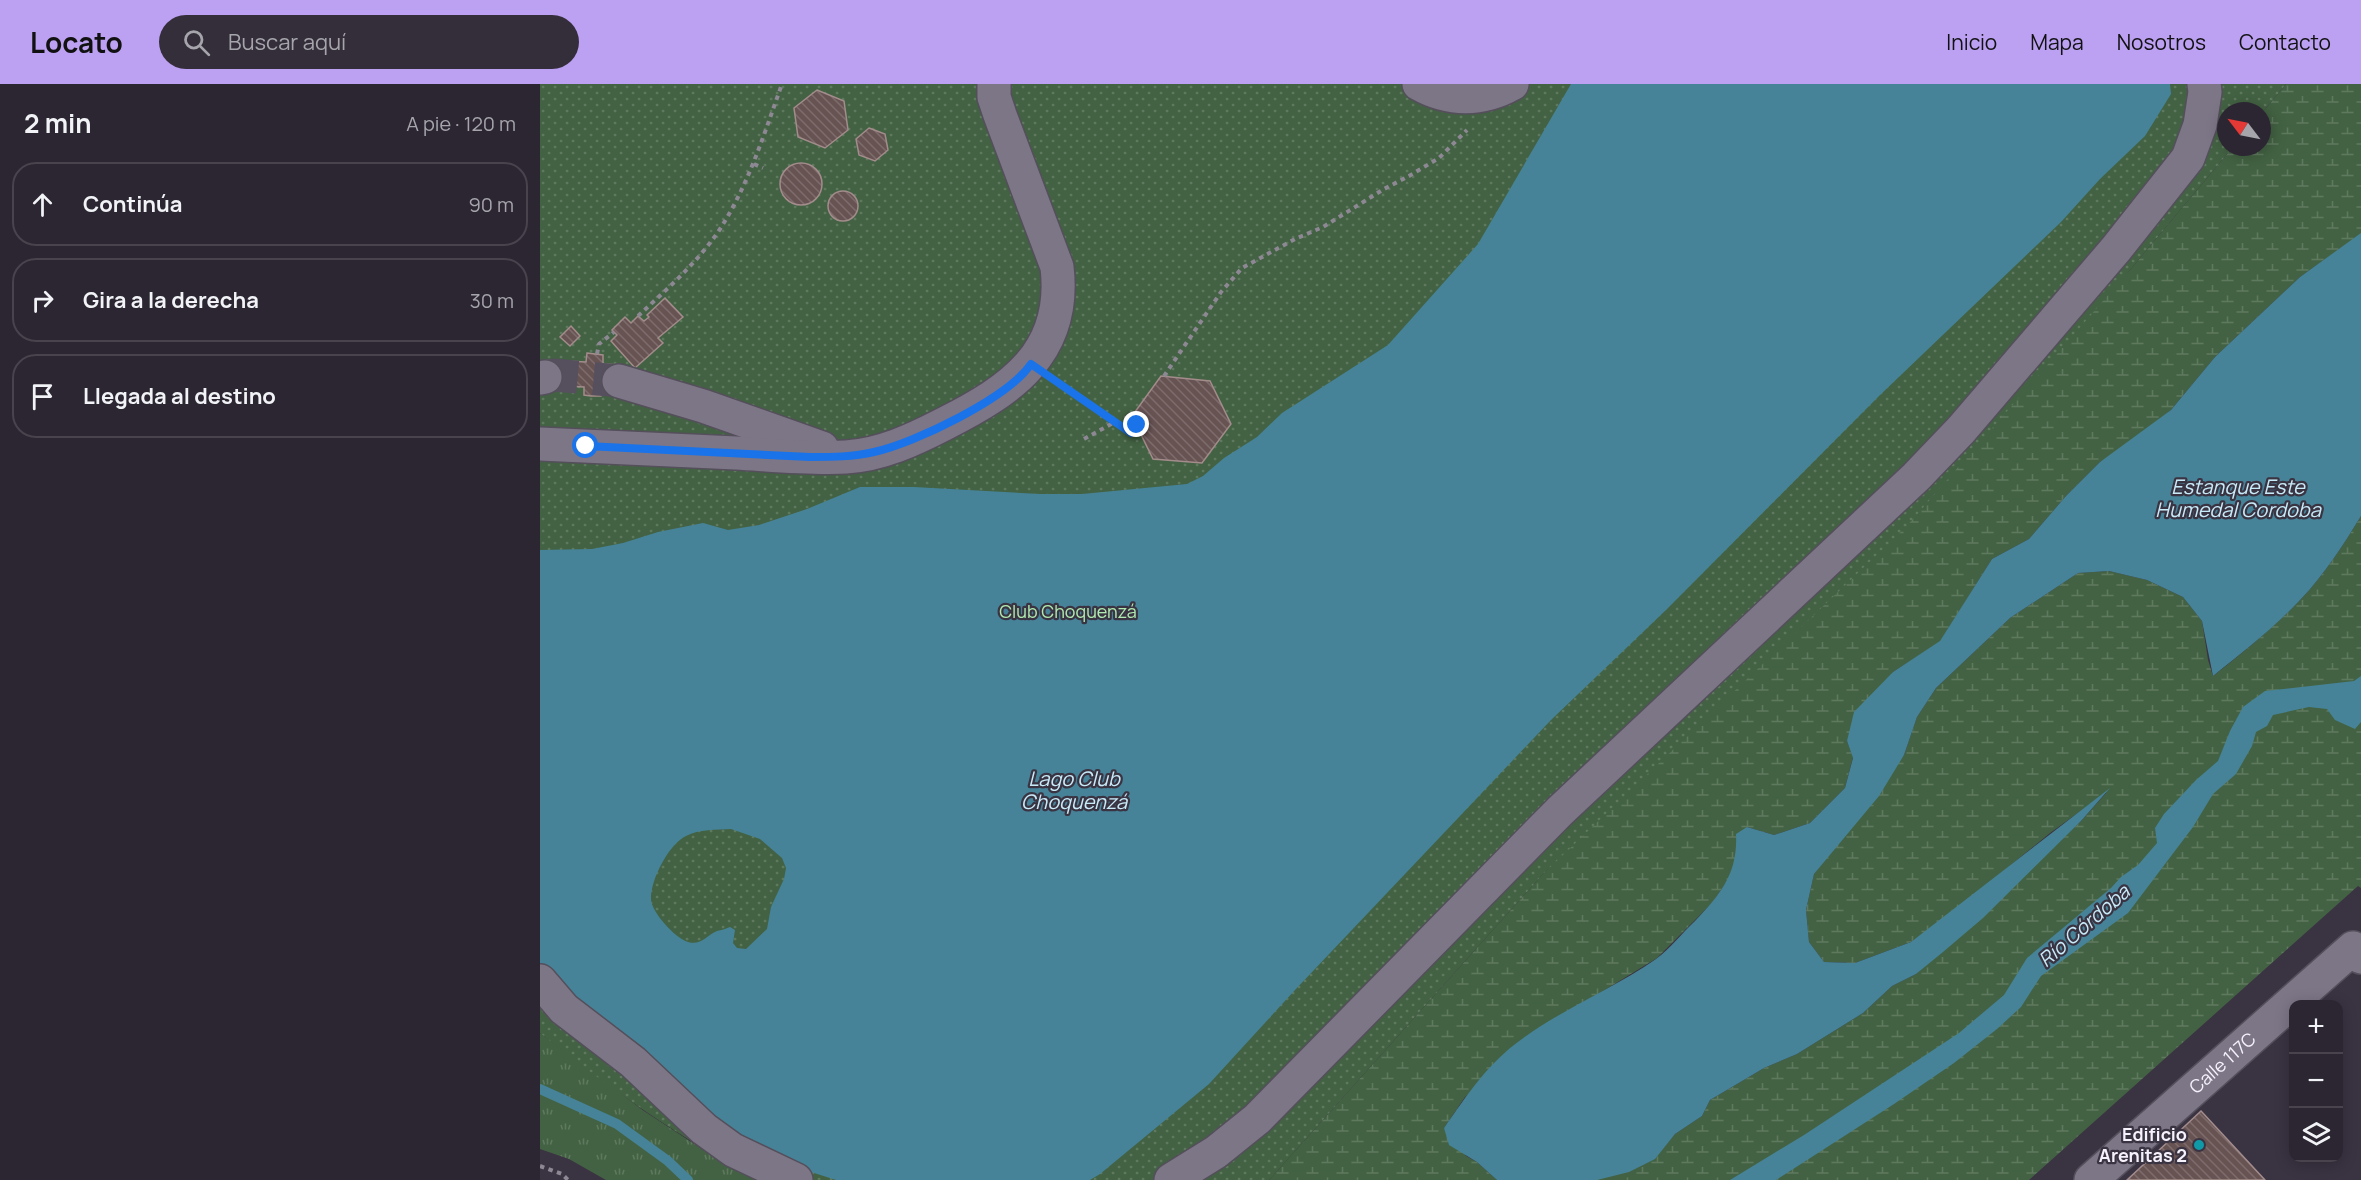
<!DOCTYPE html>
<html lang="es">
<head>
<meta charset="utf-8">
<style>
  :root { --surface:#2c2632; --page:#342e3a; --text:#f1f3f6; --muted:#a6a5ac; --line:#48434d; --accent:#bca0f2 }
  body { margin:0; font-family:Manrope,sans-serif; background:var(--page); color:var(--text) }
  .controls { position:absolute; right:18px; bottom:18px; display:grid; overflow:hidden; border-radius:12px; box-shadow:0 3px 15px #0003 }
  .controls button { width:54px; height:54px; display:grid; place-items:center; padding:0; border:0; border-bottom:2px solid var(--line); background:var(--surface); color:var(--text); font:30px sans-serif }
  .compass { position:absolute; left:1677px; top:18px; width:54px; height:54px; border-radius:50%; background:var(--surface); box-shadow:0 3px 15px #0003; rotate:302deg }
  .stop { position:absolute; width:18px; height:18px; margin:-14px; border:4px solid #1a73e8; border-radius:50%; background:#fff }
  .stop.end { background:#1a73e8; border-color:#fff; box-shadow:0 2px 6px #0008 }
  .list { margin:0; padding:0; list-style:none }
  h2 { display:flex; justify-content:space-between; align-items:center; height:78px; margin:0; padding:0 24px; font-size:26px }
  h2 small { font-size:20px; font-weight:400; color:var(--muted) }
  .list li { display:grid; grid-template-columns:39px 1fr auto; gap:18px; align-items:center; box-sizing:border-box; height:84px; margin:0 12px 12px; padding:0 12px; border:2px solid var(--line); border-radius:24px }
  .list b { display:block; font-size:22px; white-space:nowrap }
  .list em { font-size:20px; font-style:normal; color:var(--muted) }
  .icon { flex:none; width:33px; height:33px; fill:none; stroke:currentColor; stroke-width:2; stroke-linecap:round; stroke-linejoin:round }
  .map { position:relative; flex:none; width:1821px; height:1096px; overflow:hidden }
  header { display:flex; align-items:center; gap:36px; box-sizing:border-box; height:84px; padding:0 30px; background:var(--accent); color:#111 }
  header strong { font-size:28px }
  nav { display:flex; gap:33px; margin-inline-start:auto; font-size:21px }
  .search { width:420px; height:54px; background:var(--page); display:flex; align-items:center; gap:15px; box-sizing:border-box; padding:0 21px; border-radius:33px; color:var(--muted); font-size:22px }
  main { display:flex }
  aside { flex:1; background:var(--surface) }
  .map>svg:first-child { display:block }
  .grass { fill:url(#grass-tufts) }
  .wetland { fill:url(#wetland-marsh) }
  .park { fill:url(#park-dots) }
  .water { fill:#468399; fill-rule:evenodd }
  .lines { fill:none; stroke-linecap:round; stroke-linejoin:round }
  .stream { stroke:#468399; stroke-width:10 }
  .building { fill:url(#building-back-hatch); stroke:#a38c8c; stroke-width:1.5 }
  .minor-tunnel { stroke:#56505e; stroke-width:33; stroke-dasharray:33 16; stroke-linecap:butt }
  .minor-casing { stroke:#544f5b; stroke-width:36 }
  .path { stroke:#8e8895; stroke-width:4; stroke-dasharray:4.5 4.5; stroke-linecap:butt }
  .minor { stroke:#7d7687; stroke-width:33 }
  .route { stroke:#1a73e8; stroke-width:8 }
  .culture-dot { fill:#0f9aa8; stroke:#3a3342; stroke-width:2 }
  .labels { text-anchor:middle; stroke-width:4.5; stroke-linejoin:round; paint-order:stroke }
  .park-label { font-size:18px; fill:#afebb0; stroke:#3a3342 }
  .street-label { font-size:18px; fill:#f6f2fc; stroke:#3a3342 }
  .poi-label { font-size:18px; font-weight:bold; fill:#f6f2fc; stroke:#3a3342; text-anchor:end }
  .water-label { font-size:20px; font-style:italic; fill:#c8ebf9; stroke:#3a3342 }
</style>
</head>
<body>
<header>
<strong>Locato</strong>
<div class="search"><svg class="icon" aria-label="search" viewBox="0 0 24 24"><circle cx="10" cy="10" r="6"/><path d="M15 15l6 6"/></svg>Buscar aquí</div>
<nav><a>Inicio</a><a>Mapa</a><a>Nosotros</a><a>Contacto</a></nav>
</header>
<main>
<aside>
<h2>2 min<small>A pie · 120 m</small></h2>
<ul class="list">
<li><svg class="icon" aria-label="ahead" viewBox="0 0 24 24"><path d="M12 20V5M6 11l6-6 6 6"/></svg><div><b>Continúa</b></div><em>90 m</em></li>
<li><svg class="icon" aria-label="right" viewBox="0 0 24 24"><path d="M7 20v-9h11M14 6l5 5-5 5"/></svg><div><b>Gira a la derecha</b></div><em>30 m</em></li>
<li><svg class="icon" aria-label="arrive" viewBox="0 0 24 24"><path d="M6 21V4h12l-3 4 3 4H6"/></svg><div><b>Llegada al destino</b></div></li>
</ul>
</aside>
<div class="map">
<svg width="1821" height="1096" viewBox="0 0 1821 1096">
  <defs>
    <pattern id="grass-tufts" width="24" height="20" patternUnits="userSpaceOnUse" patternTransform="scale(1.5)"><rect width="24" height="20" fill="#436243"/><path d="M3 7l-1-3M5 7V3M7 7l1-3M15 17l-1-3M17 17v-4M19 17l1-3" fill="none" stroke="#5f795f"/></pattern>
    <pattern id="wetland-marsh" width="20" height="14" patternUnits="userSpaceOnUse" patternTransform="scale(1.5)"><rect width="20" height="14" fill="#436243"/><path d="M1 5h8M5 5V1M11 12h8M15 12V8" fill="none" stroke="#5f795f"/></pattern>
    <pattern id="park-dots" width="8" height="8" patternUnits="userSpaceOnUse" patternTransform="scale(1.5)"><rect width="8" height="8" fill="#436243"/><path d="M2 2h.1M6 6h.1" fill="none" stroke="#5f795f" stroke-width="1.8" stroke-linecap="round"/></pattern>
    <pattern id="building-back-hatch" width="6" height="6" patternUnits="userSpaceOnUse" patternTransform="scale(1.5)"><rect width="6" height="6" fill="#685353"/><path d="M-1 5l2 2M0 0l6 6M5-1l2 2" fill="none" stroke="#7e6c6d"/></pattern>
  </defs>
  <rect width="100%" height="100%" fill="#3a3342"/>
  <path class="grass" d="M 0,949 L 104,1027 L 165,1067 L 222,1096 L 66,1096 L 29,1075 L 0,1065 Z"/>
  <path class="wetland" d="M 1746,0 L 1821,0 L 1821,150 L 1760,193 L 1675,273 L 1631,326 L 1595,356 L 1560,378 L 1526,412 L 1489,455 L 1452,475 L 1400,558 L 1353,588 L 1307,657 L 1313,673 L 1305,704 L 1270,739 L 1234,751 L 1207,743 L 1188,796 L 1173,818 L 1117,874 L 1032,926 L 925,1013 L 904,1044 L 926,1072 L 937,1078 L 957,1096 L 729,1096 L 1003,790 L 1590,186 L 1693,63 L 1722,63 L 1722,29 Z
    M 1821,432 L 1821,804 L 1818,802 L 1489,1096 L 1055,1096 L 1114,1075 L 1135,1050 L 1162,1032 L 1170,1016 L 1224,984 L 1257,970 L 1323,929 L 1352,902 L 1376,890 L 1541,737 L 1567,708 L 1510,749 L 1407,833 L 1371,858 L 1315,879 L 1284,878 L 1269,858 L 1266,826 L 1274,790 L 1364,671 L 1377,633 L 1396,604 L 1470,534 L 1538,489 L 1569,487 L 1607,496 L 1643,513 L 1662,537 L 1668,576 L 1673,592 C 1704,568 1734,543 1761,515 C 1784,491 1804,460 1821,432 Z"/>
  <path class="park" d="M 0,0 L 1746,0 L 1722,29 L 1686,27 L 1686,63 L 1693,63 L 1590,186 L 1366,443 L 1003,790 L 729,1096 L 222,1096 C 142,1057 70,1004 0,949 Z"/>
  <path class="water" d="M 1031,0 L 1630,0 L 1631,10 L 1605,52 L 1560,95 L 1521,138 L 1339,312 L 1126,526 L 1011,636 L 755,906 L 669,1000 L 560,1090 L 550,1096 L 296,1096 L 243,1079 L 196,1053 L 0,884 L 0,466 L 52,465 L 83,459 L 118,448 L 163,439 L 188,446 L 219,441 L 267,425 L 320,403 L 374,403 L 500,410 L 542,410 L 647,400 L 663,392 L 684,374 L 717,353 L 742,329 L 848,261 L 938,160 ZM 191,745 L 220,755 L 242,774 L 246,784 L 244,795 L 231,823 L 227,845 L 206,865 L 197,864 L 193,859 L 195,846 L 190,843 C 186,845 181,846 177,847 C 167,851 161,862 148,858 C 135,854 110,827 111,814 C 111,795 129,760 146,752 C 159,745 177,746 191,745 Z
    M 1821,149 L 1821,432 C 1804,460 1784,491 1761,515 C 1734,544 1703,568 1673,592 L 1662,537 L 1643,513 L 1607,496 L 1569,487 L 1538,489 L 1470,534 L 1396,604 L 1377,633 L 1364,671 L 1339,712 L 1274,790 L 1266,826 L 1269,858 L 1284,878 L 1315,879 L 1371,858 L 1570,704 L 1541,737 L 1443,834 L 1403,868 L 1376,890 L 1352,902 L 1323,929 L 1257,970 L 1224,984 L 1170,1016 L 1162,1032 L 1135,1050 L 1115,1075 L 1089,1088 L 1057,1096 L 957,1096 L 937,1078 L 909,1061 L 904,1044 C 927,1011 949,978 982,955 C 1024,924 1073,905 1116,875 C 1130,865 1142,849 1155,837 C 1181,810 1198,789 1196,750 L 1207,743 L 1234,751 L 1270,739 L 1305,704 L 1313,674 L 1307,657 L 1314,628 L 1353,588 L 1400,557 L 1452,475 L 1489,455 L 1526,412 L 1560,378 L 1631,326 L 1675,273 L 1760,193 Z
    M 1821,592 L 1821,638 L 1815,645 L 1795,636 L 1787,625 L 1769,623 L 1733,631 L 1727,642 L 1716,648 L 1712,662 L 1696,690 L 1673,710 L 1653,743 L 1588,829 L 1501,892 L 1481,923 L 1457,945 L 1414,979 L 1354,1020 L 1236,1096 L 1190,1096 L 1264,1051 L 1419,949 L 1464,911 L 1487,874 L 1571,804 L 1581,793 L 1598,781 L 1617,759 L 1615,744 L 1624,730 L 1656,696 L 1678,677 L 1690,647 L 1703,623 L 1725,607 L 1814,597 Z"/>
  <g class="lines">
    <path class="stream" d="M 0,1005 L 77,1040 L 128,1077 L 148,1096"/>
  </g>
  <path class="building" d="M 277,6 L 304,17 L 308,46 L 285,64 L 258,53 L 254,24 Z
    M 329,44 L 345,50 L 348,66 L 335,77 L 319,71 L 316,55 Z
    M240 100a21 21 0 1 1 42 0a21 21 0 1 1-42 0Z
    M288 122a15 15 0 1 1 30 0a15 15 0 1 1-30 0Z
    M 125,214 L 143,233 L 118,254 L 123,259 L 95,284 L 71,257 L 77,251 L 72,246 L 85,233 L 91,239 L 98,232 L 104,237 L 109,233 L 107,231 Z
    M 31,242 L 40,252 L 30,262 L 20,253 Z
    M 47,269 L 63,271 L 63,280 L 80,281 L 78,304 L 62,303 L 61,312 L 51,312 L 44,311 L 44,303 L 5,301 L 6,276 L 46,278 Z
    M 621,292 L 670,297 L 691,340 L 662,379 L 613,375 L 592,332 Z
    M 1661,1027 L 1725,1096 L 1587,1096 Z"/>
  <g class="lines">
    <path class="minor-tunnel" d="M 5,293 L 14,291 L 79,297"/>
    <defs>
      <g id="minor">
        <path d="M 879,0 C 909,17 942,17 972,0"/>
        <path d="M 0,294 L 5,293"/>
        <path d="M 79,297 L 163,322 L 282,364"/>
        <path d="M 0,360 C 65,363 131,366 196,369 C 232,371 270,375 306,373 C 341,371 373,356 404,340 C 472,306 527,268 517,183 L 460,31 L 454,13 L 454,0"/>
        <path d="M 0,897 L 24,925 L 93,978 L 164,1045 L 193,1066 L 256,1096"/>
        <path d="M 631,1096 L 676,1068 L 717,1035 L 1020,727 L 1376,393 L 1421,346 L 1576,165 L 1648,74 L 1660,41 L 1665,8 L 1664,0"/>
        <path id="s1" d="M 1551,1096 L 1813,864 L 1821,873"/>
      </g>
    </defs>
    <use href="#minor" class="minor-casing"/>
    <path class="path" d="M 214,80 L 223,84
      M 98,232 C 126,206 156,180 178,148 C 208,103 224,50 242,0
      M 57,270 L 59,260 L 74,248
      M 624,292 L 681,208 L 702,184 L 755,155 L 783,143 L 844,105 L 869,92 L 899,74 L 927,46
      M 518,299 L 591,349 L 597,341
      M 544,355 L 575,338
      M 0,1082 L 22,1090 L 28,1096"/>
    <use href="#minor" class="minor"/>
  </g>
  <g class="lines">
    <path class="route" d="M 46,362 L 270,373 C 292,373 313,373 334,368 C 375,359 468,314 491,280 L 591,349 L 597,341"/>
  </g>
  <circle class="culture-dot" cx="1659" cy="1061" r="6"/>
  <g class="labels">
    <g class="park-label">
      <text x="528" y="534">Club Choquenzá</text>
    </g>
    <g class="street-label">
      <text dy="6" stroke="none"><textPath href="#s1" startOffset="176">Calle 117C</textPath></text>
    </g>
    <g class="poi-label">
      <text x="1647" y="1057">Edificio<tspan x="1647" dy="21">Arenitas 2</tspan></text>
    </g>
    <g class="water-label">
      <text x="1698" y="410">Estanque Este<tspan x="1698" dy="23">Humedal Cordoba</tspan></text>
      <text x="534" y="702">Lago Club<tspan x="534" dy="23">Choquenzá</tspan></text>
      <text transform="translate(1544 842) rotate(-41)" y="7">Río Córdoba</text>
    </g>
  </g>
</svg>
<div class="controls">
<button>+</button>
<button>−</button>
<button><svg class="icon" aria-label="layers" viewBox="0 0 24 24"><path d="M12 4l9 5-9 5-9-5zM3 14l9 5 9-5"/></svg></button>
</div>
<svg class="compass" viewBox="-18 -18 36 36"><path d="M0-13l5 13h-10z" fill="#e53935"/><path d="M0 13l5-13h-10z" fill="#a6a5ac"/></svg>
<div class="stop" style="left:46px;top:362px"></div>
<div class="stop end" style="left:597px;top:341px"></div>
</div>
</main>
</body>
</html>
